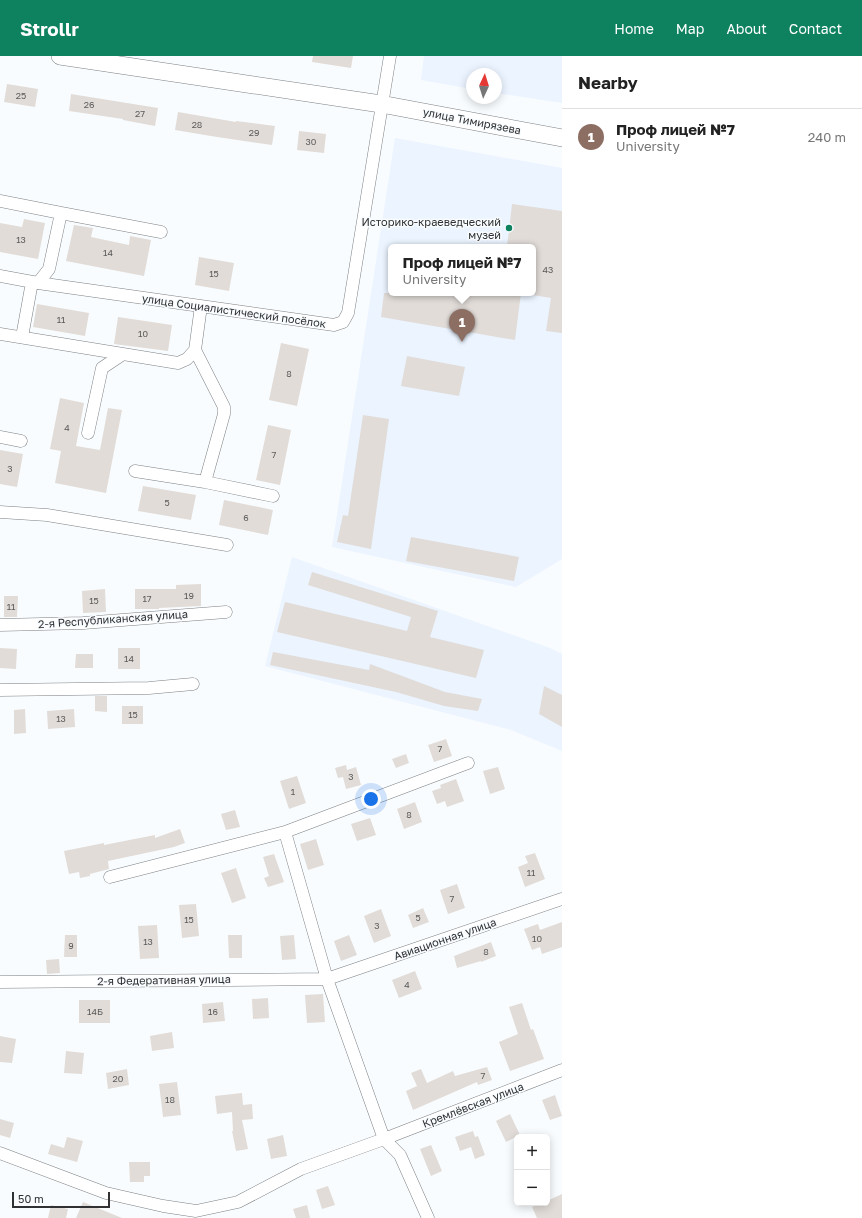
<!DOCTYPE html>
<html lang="en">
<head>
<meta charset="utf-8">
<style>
  :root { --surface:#fff; --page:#f6f6f6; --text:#222; --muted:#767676; --line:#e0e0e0; --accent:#0e815f }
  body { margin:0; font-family:"Golos Text",sans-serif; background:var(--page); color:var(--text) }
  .controls { position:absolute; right:12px; bottom:12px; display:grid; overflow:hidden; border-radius:6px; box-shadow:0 2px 10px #0003 }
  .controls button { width:36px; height:36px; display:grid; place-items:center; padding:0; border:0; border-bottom:1px solid var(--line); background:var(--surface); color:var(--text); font:20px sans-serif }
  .compass { position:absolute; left:466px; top:12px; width:36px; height:36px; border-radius:50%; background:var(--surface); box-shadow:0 2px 10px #0003; rotate:4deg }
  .scale { position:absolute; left:12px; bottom:10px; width:98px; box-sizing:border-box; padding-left:4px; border:2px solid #2f3132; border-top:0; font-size:11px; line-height:14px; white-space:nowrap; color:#2f3132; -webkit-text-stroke:3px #f9fcfe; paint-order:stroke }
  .you { position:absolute; left:371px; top:743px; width:14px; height:14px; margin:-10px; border:3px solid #fff; border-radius:50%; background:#1a73e8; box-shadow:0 0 0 6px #1a73e833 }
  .badge { display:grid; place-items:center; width:26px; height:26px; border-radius:50%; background:var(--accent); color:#fff; font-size:13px; font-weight:700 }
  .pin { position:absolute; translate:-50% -33px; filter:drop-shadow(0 1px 2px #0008) }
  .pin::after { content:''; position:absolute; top:21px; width:14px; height:12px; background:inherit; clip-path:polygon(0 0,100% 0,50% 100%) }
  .popup { position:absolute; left:388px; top:188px; width:148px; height:52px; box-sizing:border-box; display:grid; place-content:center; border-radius:6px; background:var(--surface); filter:drop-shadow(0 1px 3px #0005); font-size:13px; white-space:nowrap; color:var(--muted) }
  .popup b { font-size:15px; color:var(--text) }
  .popup::after { content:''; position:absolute; left:50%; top:100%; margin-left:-8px; border:8px solid transparent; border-top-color:var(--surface) }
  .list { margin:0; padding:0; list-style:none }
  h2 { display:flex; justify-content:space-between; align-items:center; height:52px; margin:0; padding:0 16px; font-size:17px }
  h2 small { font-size:13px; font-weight:400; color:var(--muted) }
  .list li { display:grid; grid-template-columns:26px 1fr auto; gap:12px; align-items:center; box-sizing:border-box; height:56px; padding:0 16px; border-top:1px solid var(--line) }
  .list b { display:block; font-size:15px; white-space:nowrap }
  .list p { margin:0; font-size:13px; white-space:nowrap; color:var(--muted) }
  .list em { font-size:13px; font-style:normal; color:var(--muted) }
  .map { position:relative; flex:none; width:562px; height:1162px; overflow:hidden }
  header { display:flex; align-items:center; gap:24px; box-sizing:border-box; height:56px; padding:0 20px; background:var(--accent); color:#fff }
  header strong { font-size:19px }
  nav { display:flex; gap:22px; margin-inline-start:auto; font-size:14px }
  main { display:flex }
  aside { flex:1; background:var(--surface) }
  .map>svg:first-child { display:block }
  .built { fill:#ebf4ff; fill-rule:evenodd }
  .building { fill:#e1dcd8 }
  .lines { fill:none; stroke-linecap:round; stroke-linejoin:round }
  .street-casing { stroke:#7d8084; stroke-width:13 }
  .secondary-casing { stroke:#7d8084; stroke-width:18 }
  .street { stroke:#fff; stroke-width:12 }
  .secondary { stroke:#fff; stroke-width:17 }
  .poi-dot { fill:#0e815f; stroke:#f9fcfe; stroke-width:1.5 }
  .labels { text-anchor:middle; stroke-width:3; stroke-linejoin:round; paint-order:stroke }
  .number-label { font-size:9px; fill:#5c5c5c }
  .street-label { font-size:11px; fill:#2f3132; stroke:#f9fcfe }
  .poi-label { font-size:11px; fill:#2f3132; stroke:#f9fcfe; text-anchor:end }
</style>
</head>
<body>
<header>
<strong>Strollr</strong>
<nav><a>Home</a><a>Map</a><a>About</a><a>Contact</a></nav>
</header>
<main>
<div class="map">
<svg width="562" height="1162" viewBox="0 0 562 1162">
  <rect width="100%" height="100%" fill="#f9fcfe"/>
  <path class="built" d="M 424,0 L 562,0 L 562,47 L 496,37 L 496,18 L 472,18 L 472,33 L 421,24 Z
    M 395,82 L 562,112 L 562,503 L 516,531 L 332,491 ZM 391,191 L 533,191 L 533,237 L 391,237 Z
    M 292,501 L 550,592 L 562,598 L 562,695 L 511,674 L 265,610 Z"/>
  <path class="building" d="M 313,0 L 353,0 L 351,12 L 312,6 Z
    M 7,28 L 38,33 L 35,51 L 4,46 Z
    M 71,38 L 158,52 L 155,70 L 123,64 L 123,63 L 69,55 Z
    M 178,56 L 236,66 L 236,65 L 275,70 L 272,89 L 217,81 L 175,74 Z
    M 299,75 L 326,78 L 324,97 L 297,94 Z
    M 512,148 L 562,155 L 562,277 L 546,275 L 551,242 L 533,239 L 533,191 L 507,191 Z
    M 24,163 L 45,167 L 38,203 L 0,196 L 0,167 L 22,171 Z
    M 74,169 L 93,172 L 91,181 L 129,189 L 130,180 L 151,184 L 144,220 L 66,205 Z
    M 199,201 L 234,207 L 229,235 L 195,229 Z
    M 384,237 L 521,237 L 515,284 L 381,261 Z
    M 37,248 L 89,257 L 85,280 L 33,271 Z
    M 118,261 L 172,269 L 168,295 L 114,288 Z
    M 281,287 L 309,293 L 297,350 L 269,344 Z
    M 407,300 L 465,311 L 459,340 L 401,330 Z
    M 60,342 L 84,347 L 76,390 L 100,394 L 108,352 L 122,354 L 106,437 L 55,427 L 61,395 L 50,393 Z
    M 363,359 L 389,363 L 371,493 L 337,486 L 343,459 L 348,460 Z
    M 268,369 L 291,374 L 280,429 L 256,424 Z
    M 0,394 L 23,398 L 17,431 L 0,428 Z
    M 143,430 L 196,439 L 191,464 L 138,455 Z
    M 224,444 L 273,454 L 268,479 L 219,469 Z
    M 411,481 L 519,501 L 514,525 L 406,505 Z
    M 312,516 L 438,555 L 430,581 L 484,594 L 476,622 L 277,576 L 285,546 L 407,575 L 411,561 L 308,529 Z
    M 201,528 L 201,550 L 159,552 L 159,553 L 135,553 L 135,533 L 176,533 L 176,529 Z
    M 105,533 L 106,556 L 83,557 L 82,535 Z
    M 4,540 L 18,540 L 17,561 L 4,561 Z
    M 0,592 L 17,593 L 16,613 L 0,612 Z
    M 118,592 L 140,592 L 140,613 L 118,613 Z
    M 273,596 L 369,614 L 370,608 L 445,636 L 482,643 L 478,655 L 444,650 L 396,636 L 270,609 Z
    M 76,598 L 93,598 L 93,612 L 75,612 Z
    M 544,630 L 562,639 L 562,671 L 539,658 Z
    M 95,640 L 107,640 L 107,656 L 95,655 Z
    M 122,650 L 143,650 L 143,668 L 122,668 Z
    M 25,653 L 26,677 L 14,678 L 14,654 Z
    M 74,653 L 75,671 L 48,673 L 47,655 Z
    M 446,683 L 452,700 L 434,706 L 428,689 Z
    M 406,698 L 409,707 L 396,712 L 392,703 Z
    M 346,709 L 347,714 L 356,711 L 361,729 L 346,733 L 343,721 L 338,722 L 335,712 Z
    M 498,711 L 505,733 L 490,738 L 483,715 Z
    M 297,720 L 306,747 L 289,753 L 280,725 Z
    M 456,723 L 464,745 L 447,751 L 445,745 L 437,748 L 432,735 L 441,732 L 440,729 Z
    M 415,746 L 422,766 L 404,773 L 397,753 Z
    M 235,754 L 240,771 L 226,774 L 221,758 Z
    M 370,762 L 376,779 L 357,785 L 351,768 Z
    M 180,773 L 185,787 L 174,791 L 108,805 L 109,813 L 90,818 L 90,820 L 80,822 L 79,816 L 69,818 L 64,795 L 104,787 L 104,789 L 155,779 L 155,782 Z
    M 316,783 L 324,809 L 308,814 L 300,788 Z
    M 535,797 L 545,823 L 525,831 L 518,811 L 528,807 L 525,800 Z
    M 274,798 L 284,826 L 268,831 L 264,822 L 269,820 L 263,801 Z
    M 236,812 L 246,842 L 232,847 L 221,817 Z
    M 457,828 L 465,852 L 448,858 L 440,834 Z
    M 196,848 L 199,880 L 182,882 L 179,849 Z
    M 423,852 L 429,866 L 413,872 L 408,859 Z
    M 381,853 L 391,880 L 374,887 L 364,860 Z
    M 562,866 L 562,891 L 542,898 L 540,891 L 532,894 L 524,873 L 538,868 L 540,874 Z
    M 157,869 L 159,902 L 140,903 L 138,870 Z
    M 65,879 L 77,879 L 77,901 L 64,901 Z
    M 228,879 L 242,879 L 242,902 L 229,902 Z
    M 294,879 L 296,903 L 282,904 L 280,880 Z
    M 349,879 L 357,899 L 341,905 L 334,885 Z
    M 491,886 L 496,900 L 481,906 L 481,905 L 457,912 L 454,900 Z
    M 59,903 L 60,917 L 47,918 L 46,904 Z
    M 415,915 L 422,933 L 399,942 L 392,924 Z
    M 323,938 L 325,966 L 307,967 L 305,939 Z
    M 268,942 L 269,962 L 253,963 L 252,943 Z
    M 79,944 L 110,944 L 110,967 L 79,967 Z
    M 223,946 L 225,965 L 203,967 L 202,948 Z
    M 522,947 L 531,974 L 533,973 L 544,1003 L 510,1015 L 499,986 L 518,978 L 509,951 Z
    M 172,976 L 174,992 L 152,995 L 150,980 Z
    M 0,980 L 16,983 L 12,1007 L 0,1006 Z
    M 66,995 L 84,997 L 82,1018 L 64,1017 Z
    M 487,1011 L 492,1024 L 478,1029 L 477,1026 L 413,1054 L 406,1035 L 417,1030 L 411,1017 L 421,1013 L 427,1027 L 453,1015 L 455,1020 Z
    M 127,1013 L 129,1029 L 108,1033 L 106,1017 Z
    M 177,1026 L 181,1059 L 163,1061 L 159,1028 Z
    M 242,1037 L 243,1049 L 252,1048 L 253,1063 L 242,1064 L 248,1093 L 236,1095 L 232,1075 L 233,1075 L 232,1056 L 217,1058 L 215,1040 Z
    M 555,1039 L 562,1060 L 550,1064 L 542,1044 Z
    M 510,1058 L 520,1079 L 506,1086 L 496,1065 Z
    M 0,1063 L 14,1067 L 10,1082 L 0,1079 Z
    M 473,1075 L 475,1081 L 478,1080 L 485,1099 L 475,1103 L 471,1091 L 460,1095 L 455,1081 Z
    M 283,1079 L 287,1100 L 271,1103 L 267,1083 Z
    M 67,1081 L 83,1085 L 77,1106 L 48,1098 L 51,1088 L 64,1092 Z
    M 431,1089 L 442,1115 L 431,1120 L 420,1093 Z
    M 129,1106 L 150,1106 L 150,1120 L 144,1120 L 144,1126 L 130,1126 Z
    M 328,1130 L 335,1149 L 322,1153 L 316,1134 Z
    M 562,1138 L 562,1162 L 537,1162 L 532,1151 L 541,1147 L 547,1147 L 547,1145 Z
    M 83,1146 L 122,1162 L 76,1162 Z
    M 51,1149 L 68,1153 L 66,1162 L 48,1162 Z
    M 307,1149 L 310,1162 L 296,1162 L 293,1153 Z"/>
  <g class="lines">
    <defs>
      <path id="street" d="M 0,145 L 61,157
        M 0,220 L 38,227 L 334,269 L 343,266 L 348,257 L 390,0
        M 38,227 L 49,213 L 61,157 L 161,176
        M 0,278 L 178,307 L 187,303 L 195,294 L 201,250
        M 22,281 L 32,226
        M 88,377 L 102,312 L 123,298
        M 0,381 L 21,385
        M 135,415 L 205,426 L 224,358 L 224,351 L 195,294
        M 205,426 L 273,440
        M 0,456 L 47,459 L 227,489
        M 0,569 L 83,567 L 226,556
        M 0,634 L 149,632 L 193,628
        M 285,776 L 327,923 L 384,1083 L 400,1099 L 428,1162
        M 110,821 L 285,776 L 468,707
        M 0,926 L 327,923 L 562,843
        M 0,1097 L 106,1137 L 163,1150 L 196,1155 L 238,1146 L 301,1113 L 384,1083 L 562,1014"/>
      <path id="secondary" d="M 60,0 L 381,48 L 562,82"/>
    </defs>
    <use href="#street" class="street-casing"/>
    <use href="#secondary" class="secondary-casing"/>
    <use href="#street" class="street"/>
    <use href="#secondary" class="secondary"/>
  </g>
  <circle class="poi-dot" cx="509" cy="172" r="4"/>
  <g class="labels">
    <g class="number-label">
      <text x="21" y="43">25</text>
      <text x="89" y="52">26</text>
      <text x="140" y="61">27</text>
      <text x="197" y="72">28</text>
      <text x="254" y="80">29</text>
      <text x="311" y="89">30</text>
      <text x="21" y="187">13</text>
      <text x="108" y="200">14</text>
      <text x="548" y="217">43</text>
      <text x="214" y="221">15</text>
      <text x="61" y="267">11</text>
      <text x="143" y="281">10</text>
      <text x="289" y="321">8</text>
      <text x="67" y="375">4</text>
      <text x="274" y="402">7</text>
      <text x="10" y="416">3</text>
      <text x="167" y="450">5</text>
      <text x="246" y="465">6</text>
      <text x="189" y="543">19</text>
      <text x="147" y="546">17</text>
      <text x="94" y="548">15</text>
      <text x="11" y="554">11</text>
      <text x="129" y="606">14</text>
      <text x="133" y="662">15</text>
      <text x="61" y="666">13</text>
      <text x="440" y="696">7</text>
      <text x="351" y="724">3</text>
      <text x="293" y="739">1</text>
      <text x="409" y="762">8</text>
      <text x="531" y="820">11</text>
      <text x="452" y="846">7</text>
      <text x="418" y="865">5</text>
      <text x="189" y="867">15</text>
      <text x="377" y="873">3</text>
      <text x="537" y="886">10</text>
      <text x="148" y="889">13</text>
      <text x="71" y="893">9</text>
      <text x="486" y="899">8</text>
      <text x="407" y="932">4</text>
      <text x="95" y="959">14Б</text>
      <text x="213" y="959">16</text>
      <text x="483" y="1023">7</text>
      <text x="118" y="1026">20</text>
      <text x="170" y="1047">18</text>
    </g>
    <g class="street-label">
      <text transform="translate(472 65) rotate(11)" y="4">улица Тимирязева</text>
      <text transform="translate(234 255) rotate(8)" y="4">улица Социалистический посёлок</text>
      <text transform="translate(113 563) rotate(-4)" y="4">2-я Республиканская улица</text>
      <text transform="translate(445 883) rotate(-19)" y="4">Авиационная улица</text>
      <text transform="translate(164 924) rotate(-1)" y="4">2-я Федеративная улица</text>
      <text transform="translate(473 1049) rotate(-21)" y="4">Кремлёвская улица</text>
    </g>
    <g class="poi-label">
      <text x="501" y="170">Историко-краеведческий<tspan x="501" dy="13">музей</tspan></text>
    </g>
  </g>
</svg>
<div class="controls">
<button>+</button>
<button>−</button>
</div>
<svg class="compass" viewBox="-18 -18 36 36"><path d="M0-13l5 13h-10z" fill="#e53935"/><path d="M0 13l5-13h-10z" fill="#767676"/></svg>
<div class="scale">50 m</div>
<div class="you"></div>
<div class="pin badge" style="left:462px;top:286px;background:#8d6e63">1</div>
<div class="popup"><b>Проф лицей №7</b>University</div>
</div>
<aside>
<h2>Nearby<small></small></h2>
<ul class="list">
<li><span class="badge" style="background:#8d6e63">1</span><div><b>Проф лицей №7</b><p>University</p></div><em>240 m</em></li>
</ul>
</aside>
</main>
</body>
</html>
